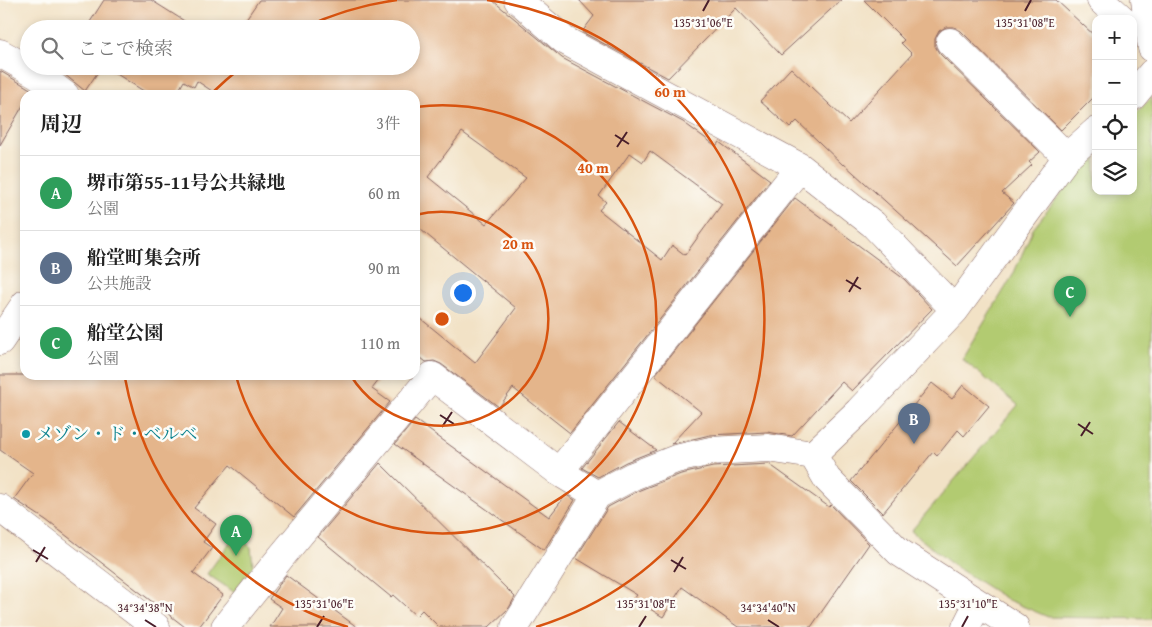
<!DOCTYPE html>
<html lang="ja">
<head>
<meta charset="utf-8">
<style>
  :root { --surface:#fff; --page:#f6f6f6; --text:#222; --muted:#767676; --line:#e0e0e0; --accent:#d1495b }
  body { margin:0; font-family:"Gentium Book Plus","Noto Serif JP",serif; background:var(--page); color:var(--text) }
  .controls { position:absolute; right:15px; top:15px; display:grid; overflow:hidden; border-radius:10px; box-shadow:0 2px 8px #0003 }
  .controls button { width:45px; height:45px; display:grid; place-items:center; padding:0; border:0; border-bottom:1px solid var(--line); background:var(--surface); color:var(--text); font:25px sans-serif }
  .you { position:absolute; left:462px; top:292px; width:18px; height:18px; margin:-12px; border:4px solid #fff; border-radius:50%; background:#1a73e8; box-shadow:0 0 0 8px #1a73e833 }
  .badge { display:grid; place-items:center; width:32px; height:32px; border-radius:50%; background:var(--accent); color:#fff; font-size:16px; font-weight:700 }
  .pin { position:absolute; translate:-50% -41px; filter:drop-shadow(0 1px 2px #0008) }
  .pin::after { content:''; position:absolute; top:26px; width:18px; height:15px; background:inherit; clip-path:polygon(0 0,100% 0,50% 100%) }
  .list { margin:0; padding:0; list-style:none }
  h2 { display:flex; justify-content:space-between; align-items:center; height:65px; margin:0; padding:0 20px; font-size:21px }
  h2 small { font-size:16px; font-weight:400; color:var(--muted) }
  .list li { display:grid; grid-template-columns:32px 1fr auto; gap:15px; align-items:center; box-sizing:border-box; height:75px; padding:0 20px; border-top:1px solid var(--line) }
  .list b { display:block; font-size:19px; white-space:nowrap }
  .list p { margin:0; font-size:16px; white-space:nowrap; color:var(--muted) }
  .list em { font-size:16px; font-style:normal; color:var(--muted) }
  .icon { flex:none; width:28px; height:28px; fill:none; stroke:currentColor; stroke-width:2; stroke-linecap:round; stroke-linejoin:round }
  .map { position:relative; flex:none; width:1152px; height:627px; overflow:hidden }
  .search { position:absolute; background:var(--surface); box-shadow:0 2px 8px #0003; left:20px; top:20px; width:400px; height:55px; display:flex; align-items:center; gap:12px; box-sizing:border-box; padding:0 18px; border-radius:28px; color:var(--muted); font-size:19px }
  .panel { position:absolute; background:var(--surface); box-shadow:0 2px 8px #0003; left:20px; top:90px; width:400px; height:290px; border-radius:15px }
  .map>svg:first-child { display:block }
  .green { fill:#b2cb71; stroke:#7e754e }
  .building { fill:#e4b58b; fill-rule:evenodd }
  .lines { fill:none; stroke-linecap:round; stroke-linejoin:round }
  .street-casing { stroke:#856361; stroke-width:29 }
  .street { stroke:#fff; stroke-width:28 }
  .ticks { fill:none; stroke:#4a1f2b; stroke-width:2 }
  .ring { fill:none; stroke:#d8530f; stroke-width:2.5 }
  .culture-dot { fill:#0f9aa8; stroke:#fdfcf7; stroke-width:2 }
  .labels { text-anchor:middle; stroke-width:5; stroke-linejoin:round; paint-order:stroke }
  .culture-label { font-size:18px; fill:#0d838f; stroke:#fdfcf7; text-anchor:start }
  .ticks-label { font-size:12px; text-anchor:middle; fill:#4a1f2b; stroke:#fdfcf7; stroke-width:5; stroke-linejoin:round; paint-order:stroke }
  .centre { fill:#d8530f; stroke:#fdfcf7; stroke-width:2.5 }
  .ring-label { font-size:15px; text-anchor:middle; font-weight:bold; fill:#d8530f; stroke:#fdfcf7; stroke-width:5; stroke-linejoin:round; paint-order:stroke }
</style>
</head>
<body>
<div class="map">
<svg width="1152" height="627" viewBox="0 0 1152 627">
  <rect width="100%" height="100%" fill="#fdfcf7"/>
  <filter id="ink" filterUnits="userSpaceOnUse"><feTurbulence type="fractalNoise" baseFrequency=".02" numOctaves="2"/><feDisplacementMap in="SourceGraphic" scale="10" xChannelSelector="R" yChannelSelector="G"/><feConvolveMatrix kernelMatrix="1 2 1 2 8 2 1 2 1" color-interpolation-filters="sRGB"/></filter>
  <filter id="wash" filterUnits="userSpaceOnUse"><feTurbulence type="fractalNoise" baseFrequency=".0096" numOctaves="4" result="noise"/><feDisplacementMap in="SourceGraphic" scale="20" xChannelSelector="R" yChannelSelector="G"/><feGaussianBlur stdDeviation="1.12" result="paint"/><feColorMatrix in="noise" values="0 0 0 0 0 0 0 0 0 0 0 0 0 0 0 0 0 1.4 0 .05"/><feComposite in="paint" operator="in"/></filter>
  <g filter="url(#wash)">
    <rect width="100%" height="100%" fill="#f2e2c6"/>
    <path class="green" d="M 1152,97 L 1152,619 L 1048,617 L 1008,600 L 953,565 L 911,531 L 1018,405 L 962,359 L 1013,275 L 1033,229 L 1079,170 L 1096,153 L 1096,191 L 1133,191 L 1133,116 Z
      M 236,534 L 251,547 L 253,566 L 234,592 L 207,574 Z"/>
    <g id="blocks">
      <path class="building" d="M 104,0 L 151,0 L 197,29 L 92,29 L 95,25 L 90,22 Z
        M 259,0 L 492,0 L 562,58 L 683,122 L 716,146 L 719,142 L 770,180 L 570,433 L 513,388 L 499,407 L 441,364 L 434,361 L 426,362 L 415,353 L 415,314 L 475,363 L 516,308 L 415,225 L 415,95 L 218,95 L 197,81 L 194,87 L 184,81 L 176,95 L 150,95 L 104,66 L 411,66 L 411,29 L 239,29 ZM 462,132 L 526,178 L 486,224 L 428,177 ZM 650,151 L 722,204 L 685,255 L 672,245 L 662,260 L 599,210 L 606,202 L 599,196 L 630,153 L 643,162 Z
        M 579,0 L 841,0 L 781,55 L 736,8 L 668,78 L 582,32 L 594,16 Z
        M 864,0 L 1056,0 L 1096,37 L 1096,95 L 1061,130 L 961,31 L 954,27 L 946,27 L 939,31 L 935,39 L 935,46 L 939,53 L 1040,152 L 1029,162 L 1032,165 L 1002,193 L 1014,203 L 957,266 L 844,164 L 843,165 L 797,121 L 790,128 L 760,101 L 791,68 L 849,123 L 912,54 L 901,43 L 904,40 Z
        M 69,66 L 102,66 L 85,91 L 64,74 Z
        M 0,71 L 32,90 L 29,95 L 25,95 L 25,102 L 0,145 Z
        M 795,198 L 904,279 L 932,309 L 852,391 L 842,382 L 792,436 L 767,432 L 710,435 L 671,444 L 701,412 L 655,375 Z
        M 0,375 L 383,375 L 372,389 L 390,402 L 294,517 L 230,465 L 194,508 L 216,524 L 203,542 L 212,548 L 193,573 L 223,595 L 199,627 L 185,627 L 46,520 L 14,499 L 33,473 L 0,450 Z
        M 932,383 L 952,399 L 963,385 L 989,406 L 964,436 L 958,430 L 937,456 L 933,452 L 883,513 L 851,481 Z
        M 415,420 L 549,517 L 566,495 L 575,500 L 544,550 L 395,444 Z
        M 619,422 L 656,450 L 626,462 L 598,477 L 582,468 Z
        M 380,463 L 515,597 L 509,608 L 489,627 L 439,627 L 422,610 L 416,616 L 393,595 L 391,597 L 318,537 Z
        M 769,464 L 829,507 L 831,505 L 869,544 L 811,627 L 738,627 L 682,587 L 663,617 L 634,599 L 637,595 L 576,558 L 608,507 L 640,490 L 681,474 L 713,467 Z
        M 286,575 L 357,627 L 270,627 L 282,608 L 269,599 Z"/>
    </g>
  </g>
  <g filter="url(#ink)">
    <use href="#blocks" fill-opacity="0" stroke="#856361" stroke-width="1"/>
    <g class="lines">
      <defs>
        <path id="street" d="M 518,0 L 564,40 L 800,167 L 873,224 L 955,310
          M 1101,0 L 1122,19
          M 1145,0 L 1152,48
          M 950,42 L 1067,157
          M 0,53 L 37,74 L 65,95
          M 1133,96 L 1152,73
          M 0,341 L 25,304
          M 813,455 L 827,479 L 899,552 L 1015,627
          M 559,472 L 800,167
          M 0,508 L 156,627
          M 225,627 L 281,557 L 432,376 L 559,472 L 597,495 L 633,476 L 676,459 L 711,451 L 768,448 L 813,455 L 859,411 L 955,310 L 1067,157 L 1096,131
          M 515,627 L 597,495
          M 966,627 L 978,603"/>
      </defs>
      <use href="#street" class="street-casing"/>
      <use href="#street" class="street"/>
    </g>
  </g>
  <path class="ticks" d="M 703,11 L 709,0M 1025,11 L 1031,0M 615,135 L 629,144M 617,147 L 627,132M 846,280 L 861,289M 849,292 L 858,277M 440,415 L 454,424M 1078,424 L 1093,434M 442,427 L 452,412M 1081,436 L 1090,422M 33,550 L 48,559M 671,560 L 686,569M 36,562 L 45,547M 674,572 L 683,557M 145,620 L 156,627M 768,620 L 779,627M 317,627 L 324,616M 639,627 L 646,616M 962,627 L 968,616"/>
  <g class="ring">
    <path d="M415 215A107 107 0 1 1 351 376"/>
    <path d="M416 107A214 214 0 1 1 236 376"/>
    <path d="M348 627A322 322 0 0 1 125 378M212 93A322 322 0 0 1 242 67M303 28A322 322 0 0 1 397 0M487 0A322 322 0 0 1 536 627"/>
  </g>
  <circle class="culture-dot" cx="26" cy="434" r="5"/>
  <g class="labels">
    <g class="culture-label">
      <text x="36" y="440">メゾン・ド・ベルベ</text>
    </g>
  </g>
  <g class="ticks-label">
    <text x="703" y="27">135°31'06"E</text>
    <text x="1025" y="27">135°31'08"E</text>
    <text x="324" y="608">135°31'06"E</text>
    <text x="646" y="608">135°31'08"E</text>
    <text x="968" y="608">135°31'10"E</text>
    <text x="145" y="612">34°34'38"N</text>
    <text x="768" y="612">34°34'40"N</text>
  </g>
  <circle cx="442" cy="319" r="8" class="centre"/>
  <g class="ring-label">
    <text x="670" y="97">60 m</text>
    <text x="593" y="173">40 m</text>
    <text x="518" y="249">20 m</text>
  </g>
</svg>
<div class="controls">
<button>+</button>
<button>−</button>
<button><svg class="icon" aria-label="locate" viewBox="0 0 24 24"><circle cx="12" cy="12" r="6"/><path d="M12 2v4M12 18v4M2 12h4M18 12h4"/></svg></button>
<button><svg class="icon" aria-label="layers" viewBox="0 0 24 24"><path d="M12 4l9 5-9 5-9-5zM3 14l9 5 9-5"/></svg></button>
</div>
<div class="you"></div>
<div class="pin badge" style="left:236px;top:556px;background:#2e9e5b">A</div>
<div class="pin badge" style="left:914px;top:444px;background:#5c6f8a">B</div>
<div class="pin badge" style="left:1070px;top:317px;background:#2e9e5b">C</div>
<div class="search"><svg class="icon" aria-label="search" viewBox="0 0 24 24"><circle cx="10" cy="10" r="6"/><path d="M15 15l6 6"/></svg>ここで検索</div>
<section class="panel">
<h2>周辺<small>3件</small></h2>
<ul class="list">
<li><span class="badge" style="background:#2e9e5b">A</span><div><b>堺市第55-11号公共緑地</b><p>公園</p></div><em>60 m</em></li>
<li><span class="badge" style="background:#5c6f8a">B</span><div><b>船堂町集会所</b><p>公共施設</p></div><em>90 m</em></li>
<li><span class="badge" style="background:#2e9e5b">C</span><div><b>船堂公園</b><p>公園</p></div><em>110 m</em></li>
</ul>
</section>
</div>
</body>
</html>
